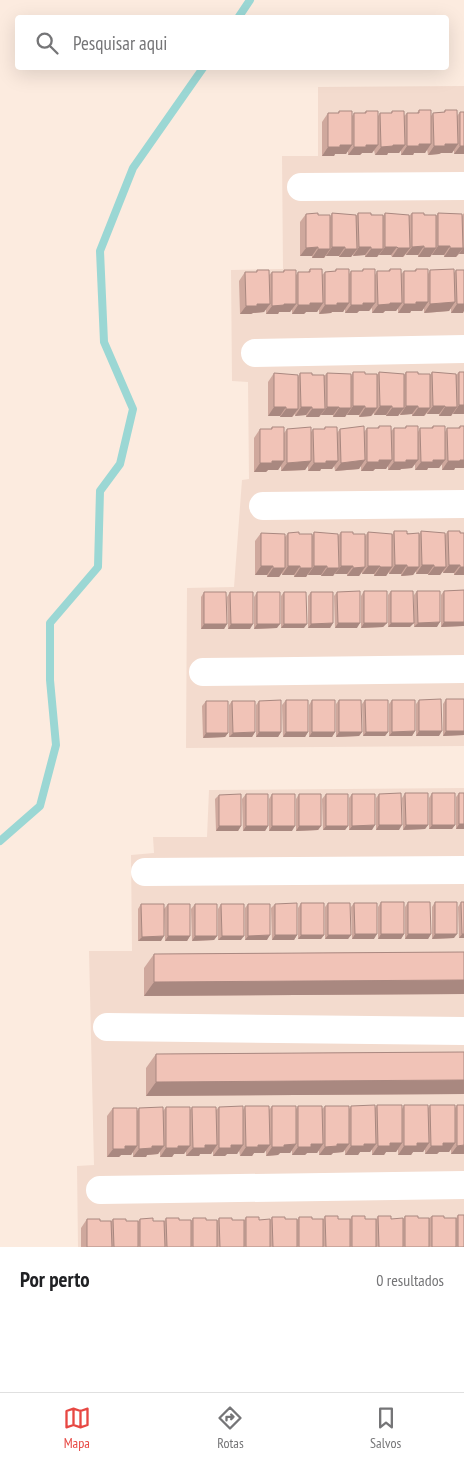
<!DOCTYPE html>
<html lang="pt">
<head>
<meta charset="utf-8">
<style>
  :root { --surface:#fff; --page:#f6f6f6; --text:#202124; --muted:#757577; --line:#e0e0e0; --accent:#e74843 }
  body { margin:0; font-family:"PT Sans Narrow",sans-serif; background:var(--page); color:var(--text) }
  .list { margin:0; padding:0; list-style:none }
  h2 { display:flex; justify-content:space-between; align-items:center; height:65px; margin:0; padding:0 20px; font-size:21px }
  h2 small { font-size:16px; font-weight:400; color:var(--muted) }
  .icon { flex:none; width:28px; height:28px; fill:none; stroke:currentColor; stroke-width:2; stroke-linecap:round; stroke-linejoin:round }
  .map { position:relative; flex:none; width:464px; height:1247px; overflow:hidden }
  .search { position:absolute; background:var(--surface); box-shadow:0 5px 20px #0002; left:15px; right:15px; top:15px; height:55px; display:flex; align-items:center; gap:12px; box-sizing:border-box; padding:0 18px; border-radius:5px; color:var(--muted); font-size:19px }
  .sheet { height:145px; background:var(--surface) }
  nav { display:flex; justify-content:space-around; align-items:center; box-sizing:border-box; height:70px; border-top:1px solid var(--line); background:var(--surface); font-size:14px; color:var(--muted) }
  nav a { display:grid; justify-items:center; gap:2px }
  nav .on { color:var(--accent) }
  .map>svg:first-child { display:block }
  .residential { fill:#f3dbce }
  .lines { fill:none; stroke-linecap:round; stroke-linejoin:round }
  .stream { stroke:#9bd7d4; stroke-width:8 }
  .minor { stroke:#fff; stroke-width:28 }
  .wall { fill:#cfa89d }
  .shaded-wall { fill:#a98880 }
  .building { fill:#f1c3b7; stroke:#a98880 }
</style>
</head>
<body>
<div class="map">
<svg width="464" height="1247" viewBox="0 0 464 1247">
  <rect width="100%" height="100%" fill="#fcebdf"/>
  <path class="residential" d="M 464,86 L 464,746 L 186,748 L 187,588 L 234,587 L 242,480 L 249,479 L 248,382 L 232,381 L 231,270 L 283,269 L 282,156 L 318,156 L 318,87 Z
    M 464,788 L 464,1247 L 78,1247 L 77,1166 L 94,1165 L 89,951 L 132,951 L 131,855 L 154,853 L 153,837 L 207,837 L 209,790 Z"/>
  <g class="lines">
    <path class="stream" d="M 238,18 L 250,0
      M 0,841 L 40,806 L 56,745 L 50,680 L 50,623 L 98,567 L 100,491 L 120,464 L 133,409 L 104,342 L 100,251 L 133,168 L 203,68"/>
    <path class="minor" d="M 301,187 L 464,186
      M 255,353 L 464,349
      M 263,506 L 464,504
      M 203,672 L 464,669
      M 145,872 L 464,870
      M 107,1027 L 464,1031
      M 100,1190 L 464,1185"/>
  </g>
  <path class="wall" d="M 419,110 L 431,116 L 433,113 L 444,112 L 445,110 L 457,116 L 460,112 L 464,154 L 454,154 L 454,150 L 452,153 L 441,153 L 439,154 L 428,155 L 427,149 L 425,153 L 414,153 L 413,155 L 401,155 L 401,150 L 399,153 L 388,153 L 387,155 L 375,155 L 374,150 L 372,153 L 362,153 L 360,155 L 348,155 L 348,151 L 346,154 L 335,154 L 334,156 L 322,156 L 322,122 L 328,113 L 338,113 L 339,111 L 352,116 L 354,113 L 364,113 L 366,111 L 378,116 L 380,113 L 391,113 L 392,111 L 404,116 L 407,113 L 417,113 Z
    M 332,213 L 356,216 L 358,213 L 383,216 L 385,213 L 409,216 L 412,213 L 436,216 L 438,213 L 462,216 L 464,213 L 464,254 L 459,254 L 456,257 L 444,257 L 444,255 L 432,255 L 432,254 L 430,257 L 418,257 L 418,255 L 406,255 L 406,254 L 403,257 L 392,257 L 391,255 L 379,255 L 379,254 L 377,257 L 365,257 L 365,255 L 353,256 L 353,254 L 351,257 L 339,257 L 339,256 L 326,256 L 326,255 L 324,258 L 312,258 L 312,256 L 300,256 L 300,222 L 306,214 L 330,217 Z
    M 310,269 L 322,275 L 325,272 L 335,271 L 336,269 L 349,274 L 351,271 L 362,271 L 363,269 L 375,275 L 377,271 L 388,271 L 390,269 L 401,274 L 404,271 L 414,271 L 416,269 L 428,274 L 430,270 L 454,273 L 456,270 L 463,313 L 451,313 L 451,308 L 449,311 L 424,313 L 424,308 L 422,311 L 411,311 L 410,313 L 398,313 L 398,308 L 396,311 L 385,311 L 383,313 L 372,313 L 372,308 L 369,311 L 359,311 L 357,313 L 345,313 L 345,308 L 343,312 L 332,312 L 331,313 L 319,314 L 319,309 L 317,312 L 306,312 L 304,314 L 292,314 L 292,309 L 290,312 L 279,312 L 278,314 L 266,314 L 266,309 L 264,312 L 253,313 L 251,314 L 240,314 L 239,281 L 245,272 L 256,272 L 257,270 L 269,275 L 272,272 L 283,272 L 284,270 L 296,275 L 298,272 L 308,272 Z
    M 353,372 L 365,374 L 377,375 L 379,372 L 404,375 L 406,372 L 430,375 L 432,372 L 456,375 L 459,372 L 464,414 L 453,414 L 453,413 L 451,416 L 439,416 L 439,414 L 427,414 L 427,413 L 424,416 L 412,416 L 412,414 L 400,415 L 400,413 L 398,416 L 386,416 L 386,415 L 374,415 L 374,413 L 371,416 L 359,417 L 359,415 L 347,415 L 347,414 L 345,417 L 333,417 L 333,415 L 321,415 L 321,414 L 319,417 L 306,417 L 306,415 L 295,416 L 295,414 L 292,417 L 280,417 L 280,416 L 268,416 L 268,382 L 274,373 L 298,377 L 300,373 L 324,376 L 327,373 L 351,376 Z
    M 379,426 L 391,431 L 394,428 L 405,428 L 406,426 L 418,432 L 420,428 L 431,428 L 433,426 L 445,432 L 447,428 L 458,428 L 460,426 L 455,468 L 454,470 L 442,470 L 442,464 L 439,468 L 428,468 L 427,470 L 415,470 L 415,464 L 412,468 L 401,469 L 400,470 L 388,470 L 388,465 L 386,469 L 375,469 L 373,471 L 361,471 L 361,465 L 359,469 L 335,471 L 334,465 L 332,469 L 321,469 L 320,471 L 308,471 L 308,466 L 305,470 L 281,471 L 281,466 L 278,470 L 268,470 L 266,472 L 254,472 L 254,438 L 260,429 L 271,429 L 272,427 L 284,433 L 287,429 L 311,432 L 313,429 L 324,429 L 325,427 L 337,433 L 340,429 L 364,432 L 367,428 L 377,428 Z
    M 394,531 L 419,535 L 421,531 L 445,535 L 448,531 L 464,533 L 464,575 L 454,575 L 454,573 L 443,573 L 443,571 L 440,575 L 428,575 L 428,574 L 416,574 L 416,571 L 413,575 L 401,576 L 401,574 L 389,574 L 389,572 L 386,576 L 374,576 L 374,574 L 362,574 L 362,572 L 359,576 L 347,576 L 347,574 L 335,574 L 335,572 L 333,576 L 321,576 L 321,575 L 308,575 L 308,573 L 306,577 L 294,577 L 294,575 L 282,575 L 282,573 L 279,577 L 267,577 L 267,575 L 255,575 L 255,541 L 261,533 L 285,537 L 288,533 L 312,536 L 314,532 L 338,536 L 341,532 L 365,536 L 368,532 L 392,535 Z
    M 464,590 L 464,626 L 463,626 L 441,627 L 441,595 L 444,591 Z
    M 364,591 L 387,623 L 383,627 L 361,628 L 361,596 Z
    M 391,591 L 410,627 L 388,627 L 388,595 Z
    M 417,591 L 437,627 L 414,627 L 414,595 Z
    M 204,592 L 227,624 L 224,629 L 201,629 L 201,597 Z
    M 230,592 L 250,629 L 228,629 L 227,597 Z
    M 257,592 L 277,628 L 254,629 L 254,597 Z
    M 284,592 L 304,628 L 281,628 L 281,596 Z
    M 311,592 L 333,623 L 330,628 L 308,628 L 308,596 Z
    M 337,592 L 357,628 L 335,628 L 334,596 Z
    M 446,699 L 464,699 L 464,735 L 443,736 L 443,704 Z
    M 286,700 L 308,732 L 305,737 L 283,737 L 282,705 Z
    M 312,700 L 335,732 L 332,737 L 309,737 L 309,705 Z
    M 339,700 L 362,732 L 359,736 L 336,737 L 336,704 Z
    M 365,700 L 388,732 L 385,736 L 363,736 L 362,704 Z
    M 392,700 L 415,731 L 412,736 L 389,736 L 389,704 Z
    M 419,700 L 439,736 L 416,736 L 416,704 Z
    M 206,701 L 228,733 L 225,737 L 203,738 L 202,706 Z
    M 232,701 L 255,732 L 252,737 L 229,737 L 229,705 Z
    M 259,701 L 281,732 L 278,737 L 256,737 L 256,705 Z
    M 405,793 L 428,825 L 425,829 L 403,830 L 402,798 Z
    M 432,793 L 455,825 L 452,829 L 429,829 L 429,798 Z
    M 459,793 L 464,829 L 456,829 L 456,797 Z
    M 246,794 L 268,826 L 265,831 L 243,831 L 242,799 Z
    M 272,794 L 292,831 L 269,831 L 269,799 Z
    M 299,794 L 321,826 L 318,830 L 296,831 L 296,799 Z
    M 326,794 L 348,826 L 345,830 L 323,830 L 322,799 Z
    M 352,794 L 372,830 L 349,830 L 349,798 Z
    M 379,794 L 399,830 L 376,830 L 376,798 Z
    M 219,795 L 241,826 L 238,831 L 216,831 L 215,799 Z
    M 381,902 L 404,934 L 401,939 L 378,939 L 378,907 Z
    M 408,902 L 431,934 L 428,939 L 405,939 L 405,907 Z
    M 435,902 L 454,938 L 432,939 L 432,907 Z
    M 461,902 L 464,938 L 459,938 L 458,907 Z
    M 301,903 L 324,935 L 321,939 L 298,939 L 298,908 Z
    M 328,903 L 351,935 L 348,939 L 325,939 L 325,907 Z
    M 354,903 L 374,939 L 352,939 L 351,907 Z
    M 141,904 L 161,941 L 138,941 L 138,909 Z
    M 168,904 L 190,936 L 187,941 L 165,941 L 164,909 Z
    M 195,904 L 217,936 L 214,940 L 192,941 L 191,909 Z
    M 221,904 L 241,940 L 218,940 L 218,909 Z
    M 248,904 L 267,940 L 245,940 L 245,908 Z
    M 275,904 L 297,935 L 294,940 L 272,940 L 271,908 Z
    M 464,952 L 464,994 L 144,996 L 144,968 L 154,954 Z
    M 464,1052 L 464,1094 L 146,1096 L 146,1068 L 156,1054 Z
    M 377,1105 L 402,1109 L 404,1105 L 428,1108 L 430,1105 L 455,1108 L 457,1105 L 464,1153 L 451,1154 L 451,1149 L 449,1152 L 439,1152 L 437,1154 L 425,1154 L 425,1149 L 423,1152 L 413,1152 L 411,1155 L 398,1155 L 398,1149 L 396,1152 L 386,1152 L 384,1155 L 372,1155 L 372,1149 L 370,1152 L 360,1152 L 358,1155 L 345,1155 L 345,1150 L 343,1152 L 333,1153 L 331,1155 L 319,1155 L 319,1150 L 317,1153 L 307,1153 L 305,1155 L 292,1155 L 292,1150 L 290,1153 L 280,1153 L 278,1155 L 266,1156 L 266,1150 L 264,1153 L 254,1153 L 252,1156 L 240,1156 L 239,1150 L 237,1154 L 227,1154 L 225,1156 L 213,1156 L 213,1150 L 211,1154 L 200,1154 L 199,1156 L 186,1156 L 186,1151 L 184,1154 L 174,1154 L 172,1157 L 160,1157 L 160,1151 L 158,1154 L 147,1155 L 146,1157 L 133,1157 L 133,1151 L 131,1155 L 121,1155 L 119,1157 L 107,1157 L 107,1116 L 113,1108 L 137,1111 L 139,1108 L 163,1111 L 166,1107 L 190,1110 L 192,1107 L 216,1110 L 219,1107 L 243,1110 L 245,1106 L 269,1110 L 272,1106 L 296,1109 L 298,1106 L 322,1109 L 325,1106 L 349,1109 L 351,1106 L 375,1108 Z
    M 458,1215 L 464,1247 L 81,1247 L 81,1228 L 87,1219 L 100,1221 L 111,1221 L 113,1219 L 126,1221 L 138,1221 L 140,1219 L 153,1221 L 164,1221 L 166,1218 L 179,1220 L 191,1221 L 193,1218 L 206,1220 L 217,1221 L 219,1218 L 232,1220 L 244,1220 L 246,1217 L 259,1220 L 270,1220 L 272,1217 L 285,1219 L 297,1220 L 299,1217 L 312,1219 L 323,1219 L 325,1216 L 338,1219 L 350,1219 L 352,1216 L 365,1219 L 376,1219 L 378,1216 L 391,1219 L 403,1219 L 405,1216 L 418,1218 L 429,1218 L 432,1216 L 444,1218 L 456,1218 Z"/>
  <path class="shaded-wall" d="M 419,144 L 431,144 L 425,153 L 414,153 L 413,155 L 401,155 L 407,146 Z
    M 445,144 L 458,144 L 452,153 L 441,153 L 439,154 L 428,155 L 434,146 Z
    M 340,145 L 352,145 L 346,154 L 335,154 L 334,156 L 322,156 L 328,147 Z
    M 366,145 L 378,145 L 372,153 L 362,153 L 360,155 L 348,155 L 354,147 Z
    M 393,145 L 405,145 L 399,153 L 388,153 L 387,155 L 375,155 L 381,147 Z
    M 460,146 L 464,146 L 464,154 L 454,154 Z
    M 424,246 L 418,255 L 406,255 L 412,247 Z
    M 438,246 L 450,246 L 444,255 L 432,255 Z
    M 318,247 L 312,256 L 300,256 L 306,248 Z
    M 332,247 L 345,247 L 339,256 L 326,256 Z
    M 359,247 L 371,247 L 365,255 L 353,256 Z
    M 385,247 L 397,247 L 391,255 L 379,255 Z
    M 464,247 L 464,254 L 459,254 Z
    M 398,248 L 410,248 L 403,257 L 392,257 Z
    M 424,248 L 436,248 L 430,257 L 418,257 Z
    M 450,248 L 463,248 L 456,257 L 444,257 Z
    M 318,249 L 330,249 L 324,258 L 312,258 Z
    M 345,249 L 357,249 L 351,257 L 339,257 Z
    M 371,249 L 383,249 L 377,257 L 365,257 Z
    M 416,302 L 428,302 L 422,311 L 411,311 L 410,313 L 398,313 L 404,304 Z
    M 455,302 L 449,311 L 424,313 L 430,304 Z
    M 310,303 L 323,303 L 317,312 L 306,312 L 304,314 L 292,314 L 298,305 Z
    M 337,303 L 349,303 L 343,312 L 332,312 L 331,313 L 319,314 L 325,305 Z
    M 363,303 L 375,303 L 369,311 L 359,311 L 357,313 L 345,313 L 351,305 Z
    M 390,303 L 402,303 L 396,311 L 385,311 L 383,313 L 372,313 L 378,305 Z
    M 257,304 L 270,304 L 264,312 L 253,313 L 251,314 L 240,314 L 246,306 Z
    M 284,304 L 296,304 L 290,312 L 279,312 L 278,314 L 266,314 L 272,306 Z
    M 457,304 L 464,304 L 464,311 L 463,313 L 451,313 Z
    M 459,405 L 464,405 L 464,414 L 453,414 Z
    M 353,406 L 365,406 L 359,415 L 347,415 Z
    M 380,406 L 392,406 L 386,415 L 374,415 Z
    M 406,406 L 418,406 L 412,414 L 400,415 Z
    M 433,406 L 445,406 L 439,414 L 427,414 Z
    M 274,407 L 286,407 L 280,416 L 268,416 Z
    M 301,407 L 312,407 L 306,415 L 295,416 Z
    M 327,407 L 339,407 L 333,415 L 321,415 Z
    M 445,407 L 457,407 L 451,416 L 439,416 Z
    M 339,408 L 351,408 L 345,417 L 333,417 Z
    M 365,408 L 377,408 L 371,416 L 359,417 Z
    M 392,408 L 404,408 L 398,416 L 386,416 Z
    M 418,408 L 430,408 L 424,416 L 412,416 Z
    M 286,409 L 298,409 L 292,417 L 280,417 Z
    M 312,409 L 325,409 L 319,417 L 306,417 Z
    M 365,460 L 359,469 L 335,471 L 341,463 Z
    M 379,460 L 392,460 L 386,469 L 375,469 L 373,471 L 361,471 L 367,462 Z
    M 406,460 L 418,460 L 412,468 L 401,469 L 400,470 L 388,470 L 394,462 Z
    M 433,460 L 445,460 L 439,468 L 428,468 L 427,470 L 415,470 L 421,462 Z
    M 460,460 L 464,460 L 464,468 L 455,468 L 454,470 L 442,470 L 448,461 Z
    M 272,461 L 284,461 L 278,470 L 268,470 L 266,472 L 254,472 L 260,463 Z
    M 311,461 L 305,470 L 281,471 L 287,463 Z
    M 326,461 L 338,461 L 332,469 L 321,469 L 320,471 L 308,471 L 314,463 Z
    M 395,565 L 407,565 L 401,574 L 389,574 Z
    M 422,565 L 434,565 L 428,574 L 416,574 Z
    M 449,565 L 460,565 L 454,573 L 443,573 Z
    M 261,566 L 273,566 L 267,575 L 255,575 Z
    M 288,566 L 300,566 L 294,575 L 282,575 Z
    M 314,566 L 327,566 L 321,575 L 308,575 Z
    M 341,566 L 353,566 L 347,574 L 335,574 Z
    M 368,566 L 380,566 L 374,574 L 362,574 Z
    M 365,567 L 359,576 L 347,576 L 353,568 Z
    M 380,567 L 392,567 L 386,576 L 374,576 Z
    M 407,567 L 419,567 L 413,575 L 401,576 Z
    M 434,567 L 446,567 L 440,575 L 428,575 Z
    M 460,567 L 464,567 L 464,575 L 454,575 Z
    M 273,568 L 285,568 L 279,577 L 267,577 Z
    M 300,568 L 312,568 L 306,577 L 294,577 Z
    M 327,568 L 339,568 L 333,576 L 321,576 Z
    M 440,622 L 437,627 L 414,627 L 418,623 Z
    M 444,622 L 464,622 L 464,626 L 463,626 L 441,627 Z
    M 333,623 L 330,628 L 308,628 L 311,624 Z
    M 338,623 L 360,623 L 357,628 L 335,628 Z
    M 364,623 L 387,623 L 383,627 L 361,628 Z
    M 391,623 L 414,623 L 410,627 L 388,627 Z
    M 204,624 L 227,624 L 224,629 L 201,629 Z
    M 231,624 L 253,624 L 250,629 L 228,629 Z
    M 257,624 L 280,624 L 277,628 L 254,629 Z
    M 284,624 L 307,624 L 304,628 L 281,628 Z
    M 415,731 L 412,736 L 389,736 L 392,732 Z
    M 419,731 L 442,731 L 439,736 L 416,736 Z
    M 446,731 L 464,731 L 464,735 L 443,736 Z
    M 255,732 L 252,737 L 229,737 L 233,733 Z
    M 259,732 L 281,732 L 278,737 L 256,737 Z
    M 286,732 L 308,732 L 305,737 L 283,737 Z
    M 312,732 L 335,732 L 332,737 L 309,737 Z
    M 339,732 L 362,732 L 359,736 L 336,737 Z
    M 366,732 L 388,732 L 385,736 L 363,736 Z
    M 206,733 L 228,733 L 225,737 L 203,738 Z
    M 459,824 L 464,824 L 464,829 L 456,829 Z
    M 375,825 L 372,830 L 349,830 L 352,826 Z
    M 379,825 L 402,825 L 399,830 L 376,830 Z
    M 406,825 L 428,825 L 425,829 L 403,830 Z
    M 432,825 L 455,825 L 452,829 L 429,829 Z
    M 219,826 L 241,826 L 238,831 L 216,831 Z
    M 246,826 L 268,826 L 265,831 L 243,831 Z
    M 272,826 L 295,826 L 292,831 L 269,831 Z
    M 299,826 L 321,826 L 318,830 L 296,831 Z
    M 326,826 L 348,826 L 345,830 L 323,830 Z
    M 355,934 L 377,934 L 374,939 L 352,939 Z
    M 381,934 L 404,934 L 401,939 L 378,939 Z
    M 408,934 L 431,934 L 428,939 L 405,939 Z
    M 435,934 L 457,934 L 454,938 L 432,939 Z
    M 462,934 L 464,934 L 464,938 L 459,938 Z
    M 270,935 L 267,940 L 245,940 L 248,936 Z
    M 275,935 L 297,935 L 294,940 L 272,940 Z
    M 301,935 L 324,935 L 321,939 L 298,939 Z
    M 328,935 L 351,935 L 348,939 L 325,939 Z
    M 164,936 L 161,941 L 138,941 L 142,937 Z
    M 168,936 L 190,936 L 187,941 L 165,941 Z
    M 195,936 L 217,936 L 214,940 L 192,941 Z
    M 222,936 L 244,936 L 241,940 L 218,940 Z
    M 464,980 L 464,994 L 144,996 L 154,982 Z
    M 464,1080 L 464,1094 L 146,1096 L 156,1082 Z
    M 390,1143 L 402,1143 L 396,1152 L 386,1152 L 384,1155 L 372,1155 L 378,1146 Z
    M 417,1143 L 429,1143 L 423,1152 L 413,1152 L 411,1155 L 398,1155 L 404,1146 Z
    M 443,1143 L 455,1143 L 449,1152 L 439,1152 L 437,1154 L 425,1154 L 431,1146 Z
    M 296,1144 L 290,1153 L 280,1153 L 278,1155 L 266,1156 L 272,1147 L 284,1145 Z
    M 311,1144 L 323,1144 L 317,1153 L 307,1153 L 305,1155 L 292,1155 L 298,1147 Z
    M 337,1144 L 349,1144 L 343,1152 L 333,1153 L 331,1155 L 319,1155 L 325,1147 Z
    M 364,1144 L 376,1144 L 370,1152 L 360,1152 L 358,1155 L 345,1155 L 351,1146 Z
    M 205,1145 L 217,1145 L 211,1154 L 200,1154 L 199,1156 L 186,1156 L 193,1148 Z
    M 231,1145 L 243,1145 L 237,1154 L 227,1154 L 225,1156 L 213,1156 L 219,1148 Z
    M 258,1145 L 270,1145 L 264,1153 L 254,1153 L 252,1156 L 240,1156 L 246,1147 Z
    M 464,1145 L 464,1154 L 451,1154 L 457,1146 Z
    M 125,1146 L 137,1146 L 131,1155 L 121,1155 L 119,1157 L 107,1157 L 113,1149 Z
    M 152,1146 L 164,1146 L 158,1154 L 147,1155 L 146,1157 L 133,1157 L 139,1149 Z
    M 178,1146 L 190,1146 L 184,1154 L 174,1154 L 172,1157 L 160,1157 L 166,1148 Z"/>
  <path class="building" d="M 419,110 L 431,110 L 431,144 L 419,144 L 419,146 L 407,146 L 407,113 L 419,113 Z
    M 445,110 L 457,110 L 458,144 L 445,144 L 445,146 L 434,146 L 433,113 L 445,112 Z
    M 339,111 L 352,111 L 352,145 L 340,145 L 340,147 L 328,147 L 328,113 L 339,113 Z
    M 366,111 L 378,111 L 378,145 L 366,145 L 366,147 L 354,147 L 354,113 L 366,113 Z
    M 392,111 L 404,111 L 405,145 L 393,145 L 393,146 L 381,147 L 380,113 L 392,113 Z
    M 460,112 L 464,112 L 464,146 L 460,146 Z
    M 318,213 L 318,215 L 330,215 L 330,249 L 318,249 L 318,247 L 306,248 L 306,214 Z
    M 332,213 L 356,215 L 357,249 L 345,249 L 345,247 L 332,247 Z
    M 358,213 L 371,213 L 371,215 L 383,215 L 383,249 L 371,249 L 371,247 L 359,247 Z
    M 385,213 L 409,215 L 410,248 L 398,248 L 397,247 L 385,247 Z
    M 412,213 L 424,213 L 424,215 L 436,215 L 436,248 L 424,248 L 424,246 L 412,247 Z
    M 438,213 L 462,214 L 463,248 L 450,248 L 450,246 L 438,246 Z
    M 310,269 L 322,269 L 323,303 L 310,303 L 310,305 L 298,305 L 298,272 L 310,272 Z
    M 336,269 L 349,269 L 349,303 L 337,303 L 337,305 L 325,305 L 325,272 L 336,271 Z
    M 363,269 L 375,269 L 375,303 L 363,303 L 363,305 L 351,305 L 351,271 L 363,271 Z
    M 390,269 L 401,269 L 402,303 L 390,303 L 390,304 L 378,305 L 377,271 L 390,271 Z
    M 416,269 L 428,269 L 428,302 L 416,302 L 416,304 L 404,304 L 404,271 L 416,271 Z
    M 454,269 L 455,302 L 430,304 L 430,270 Z
    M 257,270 L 269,270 L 270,304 L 257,304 L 257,306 L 246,306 L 245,272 L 257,272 Z
    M 284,270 L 296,270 L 296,304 L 284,304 L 284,305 L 272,306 L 272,272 L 284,272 Z
    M 456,270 L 464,270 L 464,304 L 457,304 Z
    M 353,372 L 365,372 L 365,374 L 377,374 L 377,408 L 365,408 L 365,406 L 353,406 Z
    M 379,372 L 404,374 L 404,408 L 392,408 L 392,406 L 380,406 Z
    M 406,372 L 418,372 L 418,374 L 430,374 L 430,408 L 418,408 L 418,406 L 406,406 Z
    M 432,372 L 456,374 L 457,407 L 445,407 L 445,406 L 433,406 Z
    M 459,372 L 464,372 L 464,405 L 459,405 Z
    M 274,373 L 298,375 L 298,409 L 286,409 L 286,407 L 274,407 Z
    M 300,373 L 312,373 L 312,375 L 324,375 L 325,409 L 312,409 L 312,407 L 301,407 Z
    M 327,373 L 351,374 L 351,408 L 339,408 L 339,407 L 327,407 Z
    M 364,426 L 365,460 L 341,463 L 340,429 Z
    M 379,426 L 391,426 L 392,460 L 379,460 L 379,462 L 367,462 L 367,428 L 379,428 Z
    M 406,426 L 418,426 L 418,460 L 406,460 L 406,462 L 394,462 L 394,428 L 406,428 Z
    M 433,426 L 445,426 L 445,460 L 433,460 L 433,462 L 421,462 L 420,428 L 433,428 Z
    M 460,426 L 464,426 L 464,460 L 460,460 L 460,461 L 448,461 L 447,428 L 460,428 Z
    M 272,427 L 284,427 L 284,461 L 272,461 L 272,463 L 260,463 L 260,429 L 272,429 Z
    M 311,427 L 311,461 L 287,463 L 287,429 Z
    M 325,427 L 337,427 L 338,461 L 326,461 L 326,463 L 314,463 L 313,429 L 325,429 Z
    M 394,531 L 407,531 L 407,534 L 419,533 L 419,567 L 407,567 L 407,565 L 395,565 Z
    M 421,531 L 445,533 L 446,567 L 434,567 L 434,565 L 422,565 Z
    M 448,531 L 460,531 L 460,533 L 464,533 L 464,567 L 460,567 L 460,565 L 449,565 Z
    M 299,532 L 299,534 L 312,534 L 312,568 L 300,568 L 300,566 L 288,566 L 288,533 Z
    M 314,532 L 338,534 L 339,568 L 327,568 L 327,566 L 314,566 Z
    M 341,532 L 353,532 L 353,534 L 365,534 L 365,567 L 353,568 L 353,566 L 341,566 Z
    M 368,532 L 392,534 L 392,567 L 380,567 L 380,566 L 368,566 Z
    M 261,533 L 285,534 L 285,568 L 273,568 L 273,566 L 261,566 Z
    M 464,590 L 464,622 L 444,622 L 444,591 Z
    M 360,591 L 360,623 L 338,623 L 337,592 Z
    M 364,591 L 387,591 L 387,623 L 364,623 Z
    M 391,591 L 413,591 L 414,623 L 391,623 Z
    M 417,591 L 440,591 L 440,622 L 418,623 Z
    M 204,592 L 226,592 L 227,624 L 204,624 Z
    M 230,592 L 253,592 L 253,624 L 231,624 Z
    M 257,592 L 280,592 L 280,624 L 257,624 Z
    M 284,592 L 306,592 L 307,624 L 284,624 Z
    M 311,592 L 333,592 L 333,623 L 311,624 Z
    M 441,699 L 442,731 L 419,731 L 419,700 Z
    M 446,699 L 464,699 L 464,731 L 446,731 Z
    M 281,700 L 281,732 L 259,732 L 259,701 Z
    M 286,700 L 308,700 L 308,732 L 286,732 Z
    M 312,700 L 335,700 L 335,732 L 312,732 Z
    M 339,700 L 361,700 L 362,732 L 339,732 Z
    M 365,700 L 388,700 L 388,732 L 366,732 Z
    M 392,700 L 415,700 L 415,731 L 392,732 Z
    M 206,701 L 228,701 L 228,733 L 206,733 Z
    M 232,701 L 255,701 L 255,732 L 233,733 Z
    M 401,793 L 402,825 L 379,825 L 379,794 Z
    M 405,793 L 428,793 L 428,825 L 406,825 Z
    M 432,793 L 455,793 L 455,825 L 432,825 Z
    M 459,793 L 464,793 L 464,824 L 459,824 Z
    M 241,794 L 241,826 L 219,826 L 219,795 Z
    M 246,794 L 268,794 L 268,826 L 246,826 Z
    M 272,794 L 295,794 L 295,826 L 272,826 Z
    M 299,794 L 321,794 L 321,826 L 299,826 Z
    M 326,794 L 348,794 L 348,826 L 326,826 Z
    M 352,794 L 375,794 L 375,825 L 352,826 Z
    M 381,902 L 404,902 L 404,934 L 381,934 Z
    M 408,902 L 430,902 L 431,934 L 408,934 Z
    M 435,902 L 457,902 L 457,934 L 435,934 Z
    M 461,902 L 464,902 L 464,934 L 462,934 Z
    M 297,903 L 297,935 L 275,935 L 275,904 Z
    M 301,903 L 324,903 L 324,935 L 301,935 Z
    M 328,903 L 350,903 L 351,935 L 328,935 Z
    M 354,903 L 377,903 L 377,934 L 355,934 Z
    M 141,904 L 164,904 L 164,936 L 142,937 Z
    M 168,904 L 190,904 L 190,936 L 168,936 Z
    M 195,904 L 217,904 L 217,936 L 195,936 Z
    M 221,904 L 244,904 L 244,936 L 222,936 Z
    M 248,904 L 270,904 L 270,935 L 248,936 Z
    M 464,952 L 464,980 L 154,982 L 154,954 Z
    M 464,1052 L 464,1080 L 156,1082 L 156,1054 Z
    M 375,1105 L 376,1144 L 364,1144 L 364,1146 L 351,1146 L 351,1106 Z
    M 377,1105 L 402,1105 L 402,1143 L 390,1143 L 390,1146 L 378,1146 Z
    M 404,1105 L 428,1105 L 429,1143 L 417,1143 L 417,1146 L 404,1146 Z
    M 430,1105 L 455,1105 L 455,1143 L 443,1143 L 443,1146 L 431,1146 Z
    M 457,1105 L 464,1105 L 464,1145 L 457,1146 Z
    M 243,1106 L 243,1145 L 231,1145 L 231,1148 L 219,1148 L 219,1107 Z
    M 245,1106 L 269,1106 L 270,1145 L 258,1145 L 258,1147 L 246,1147 Z
    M 272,1106 L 296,1106 L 296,1144 L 284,1145 L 284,1147 L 272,1147 Z
    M 298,1106 L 322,1106 L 323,1144 L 311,1144 L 311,1147 L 298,1147 Z
    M 325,1106 L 349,1106 L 349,1144 L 337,1144 L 337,1146 L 325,1147 Z
    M 163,1107 L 164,1146 L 152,1146 L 152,1148 L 139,1149 L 139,1108 Z
    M 166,1107 L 190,1107 L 190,1146 L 178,1146 L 178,1148 L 166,1148 Z
    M 192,1107 L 216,1107 L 217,1145 L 205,1145 L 205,1148 L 193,1148 Z
    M 113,1108 L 137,1108 L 137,1146 L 125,1146 L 125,1149 L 113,1149 Z
    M 458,1215 L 464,1215 L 464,1247 L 458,1247 Z
    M 325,1216 L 338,1216 L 338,1219 L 350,1219 L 350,1247 L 326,1247 Z
    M 352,1216 L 365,1216 L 365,1219 L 376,1219 L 376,1247 L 352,1247 Z
    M 378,1216 L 391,1216 L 391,1219 L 403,1218 L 403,1247 L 379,1247 Z
    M 405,1216 L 418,1216 L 418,1218 L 429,1218 L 429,1247 L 405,1247 Z
    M 432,1216 L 444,1216 L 444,1218 L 456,1218 L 456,1247 L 432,1247 Z
    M 246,1217 L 259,1217 L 259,1220 L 270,1219 L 270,1247 L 246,1247 Z
    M 272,1217 L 285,1217 L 285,1219 L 297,1219 L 297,1247 L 273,1247 Z
    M 299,1217 L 312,1217 L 312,1219 L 323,1219 L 323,1247 L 299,1247 Z
    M 153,1218 L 153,1221 L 164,1221 L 165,1247 L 140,1247 L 140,1219 Z
    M 166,1218 L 179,1218 L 179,1220 L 191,1220 L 191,1247 L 167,1247 Z
    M 193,1218 L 206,1218 L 206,1220 L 217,1220 L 217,1247 L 193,1247 Z
    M 219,1218 L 232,1218 L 232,1220 L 244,1220 L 244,1247 L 220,1247 Z
    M 87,1219 L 100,1219 L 100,1221 L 111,1221 L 112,1247 L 87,1247 Z
    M 113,1219 L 126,1219 L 126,1221 L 138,1221 L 138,1247 L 114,1247 Z"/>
</svg>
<div class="search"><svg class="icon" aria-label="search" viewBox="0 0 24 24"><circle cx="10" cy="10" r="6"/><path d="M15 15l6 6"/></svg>Pesquisar aqui</div>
</div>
<section class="sheet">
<h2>Por perto<small>0 resultados</small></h2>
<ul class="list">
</ul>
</section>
<nav>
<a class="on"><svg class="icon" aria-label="map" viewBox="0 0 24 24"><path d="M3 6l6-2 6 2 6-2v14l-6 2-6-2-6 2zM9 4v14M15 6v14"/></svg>Mapa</a>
<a><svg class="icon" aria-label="directions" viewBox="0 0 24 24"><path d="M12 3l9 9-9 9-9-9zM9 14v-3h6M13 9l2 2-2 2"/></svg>Rotas</a>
<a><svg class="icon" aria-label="saved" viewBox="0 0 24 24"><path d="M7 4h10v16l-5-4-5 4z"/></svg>Salvos</a>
</nav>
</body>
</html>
